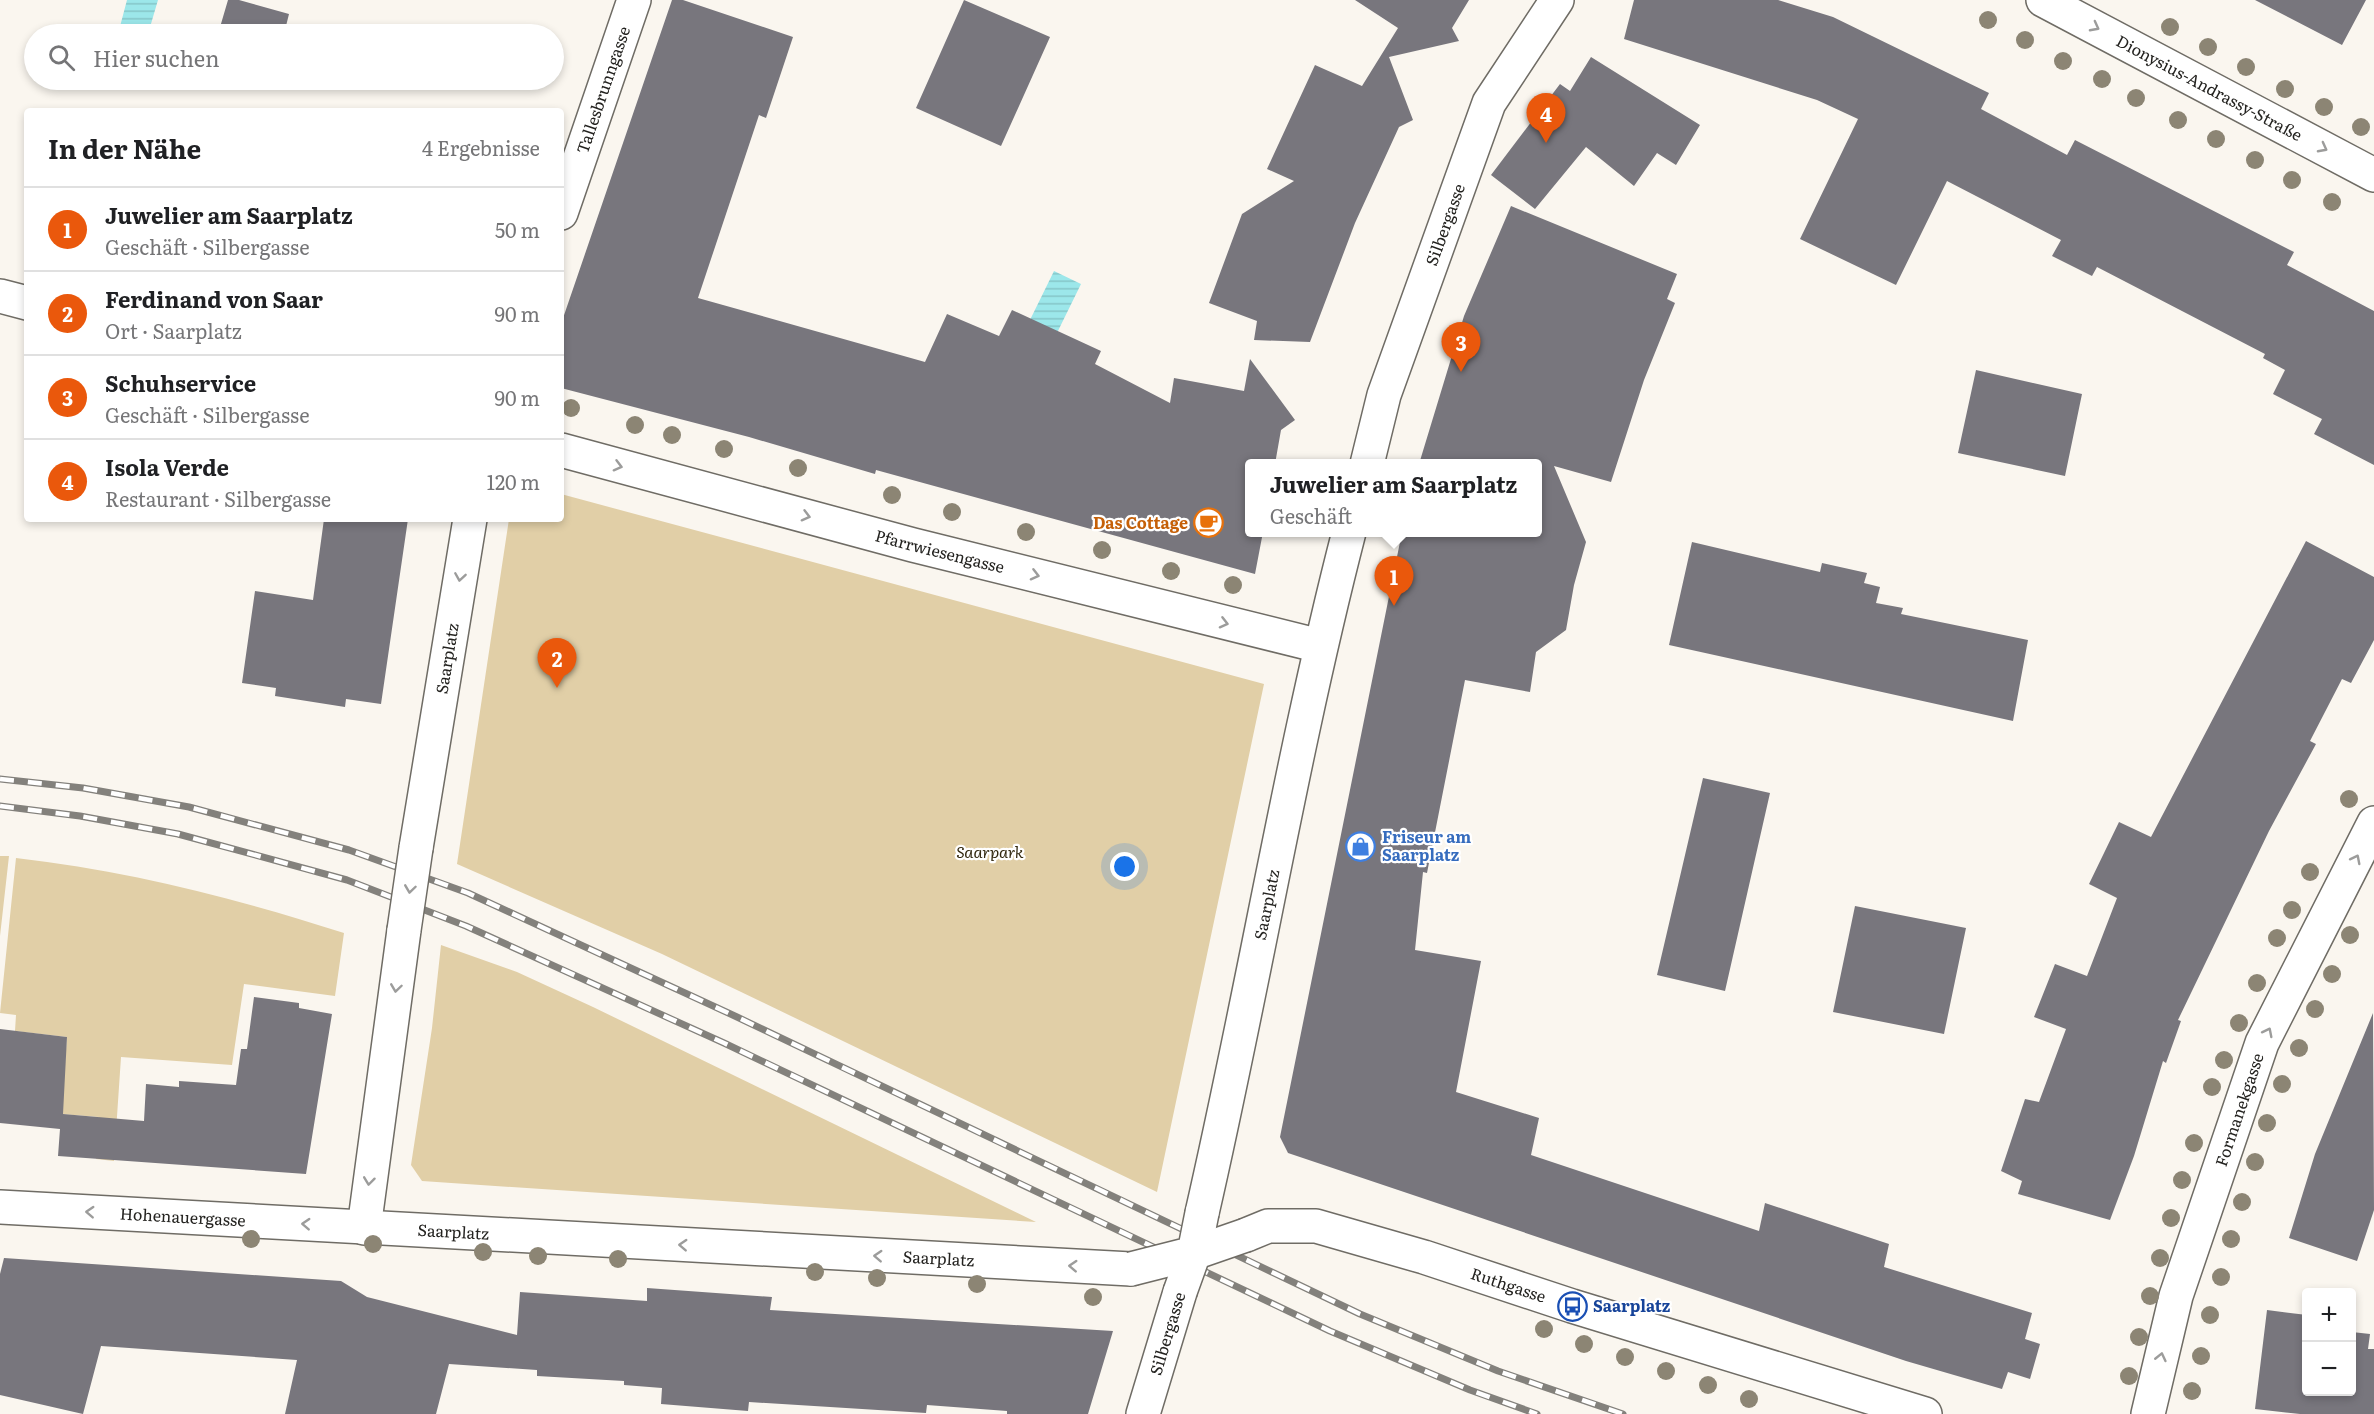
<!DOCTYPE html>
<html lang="de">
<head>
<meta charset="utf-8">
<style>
  :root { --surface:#fff; --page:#f2f2f2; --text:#202124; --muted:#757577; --line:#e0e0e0; --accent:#ea580c }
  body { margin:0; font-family:Literata,serif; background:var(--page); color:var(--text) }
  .controls { position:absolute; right:18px; bottom:18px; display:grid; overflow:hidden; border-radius:6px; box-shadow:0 3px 9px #0003 }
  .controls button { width:54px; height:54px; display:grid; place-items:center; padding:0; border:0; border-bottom:2px solid var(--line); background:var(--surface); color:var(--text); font:30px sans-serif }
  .you { position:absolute; left:1125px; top:867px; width:21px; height:21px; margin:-15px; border:4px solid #fff; border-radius:50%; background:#1a73e8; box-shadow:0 0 0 9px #1a73e833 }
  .badge { display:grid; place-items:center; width:39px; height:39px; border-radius:50%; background:var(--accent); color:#fff; font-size:20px; font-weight:700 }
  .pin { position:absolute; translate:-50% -50px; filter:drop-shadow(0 2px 3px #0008) }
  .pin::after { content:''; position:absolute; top:32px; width:21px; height:18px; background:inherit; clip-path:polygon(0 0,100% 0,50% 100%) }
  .popup { position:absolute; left:1245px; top:459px; width:297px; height:78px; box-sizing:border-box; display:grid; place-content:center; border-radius:6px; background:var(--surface); filter:drop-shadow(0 2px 4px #0005); font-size:20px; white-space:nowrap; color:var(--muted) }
  .popup b { font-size:22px; color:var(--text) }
  .popup::after { content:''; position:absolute; left:50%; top:100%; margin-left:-12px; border:12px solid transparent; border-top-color:var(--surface) }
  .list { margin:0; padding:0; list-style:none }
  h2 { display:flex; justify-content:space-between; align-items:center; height:78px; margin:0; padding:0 24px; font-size:26px }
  h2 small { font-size:20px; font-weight:400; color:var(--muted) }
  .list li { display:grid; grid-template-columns:39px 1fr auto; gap:18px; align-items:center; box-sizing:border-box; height:84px; padding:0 24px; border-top:2px solid var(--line) }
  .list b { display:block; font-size:22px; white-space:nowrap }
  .list p { margin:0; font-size:20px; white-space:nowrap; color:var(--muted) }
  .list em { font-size:20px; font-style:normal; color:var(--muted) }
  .icon { flex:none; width:33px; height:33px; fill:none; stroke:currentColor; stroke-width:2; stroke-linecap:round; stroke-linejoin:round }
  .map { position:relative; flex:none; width:2374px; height:1414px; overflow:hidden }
  .search { position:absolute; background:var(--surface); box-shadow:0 3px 9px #0003; left:24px; top:24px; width:540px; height:66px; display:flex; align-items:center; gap:15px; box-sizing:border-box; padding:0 21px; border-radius:33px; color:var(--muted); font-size:22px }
  .panel { position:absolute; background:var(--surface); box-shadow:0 3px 9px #0003; left:24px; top:108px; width:540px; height:414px; border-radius:6px }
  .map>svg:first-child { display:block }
  .green { fill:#e1cfa7 }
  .water { fill:url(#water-rules) }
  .building { fill:#78767d }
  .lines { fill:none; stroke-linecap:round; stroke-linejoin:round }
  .minor-casing { stroke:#6f6c65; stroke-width:36 }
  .major-casing { stroke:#6f6c65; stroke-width:36 }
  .minor { stroke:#fff; stroke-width:33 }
  .major { stroke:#fff; stroke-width:33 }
  .rail-casing { stroke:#83817c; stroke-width:7 }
  .rail { stroke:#fff; stroke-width:4.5; stroke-dasharray:14; stroke-linecap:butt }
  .minor-bridge-casing { stroke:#6f6c65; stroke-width:36; stroke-linecap:butt }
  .major-bridge-casing { stroke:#6f6c65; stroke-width:36; stroke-linecap:butt }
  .minor-bridge { stroke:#fff; stroke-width:33 }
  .major-bridge { stroke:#fff; stroke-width:33 }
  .tree { fill:#8c8574 }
  .oneway { stroke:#9c9c9b }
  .labels { text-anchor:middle; stroke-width:4.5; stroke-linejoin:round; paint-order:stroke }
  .street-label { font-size:16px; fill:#242320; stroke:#fff }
  .food-label { font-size:16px; font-weight:bold; fill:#c56008; stroke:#fff; text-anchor:end }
  .shop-label { font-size:16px; font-weight:bold; fill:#366cbe; stroke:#fff; text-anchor:start }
  .park-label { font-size:16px; font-style:italic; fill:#32280f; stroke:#fff }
  .transit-label { font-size:16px; font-weight:bold; fill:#164399; stroke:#fff; text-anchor:start }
</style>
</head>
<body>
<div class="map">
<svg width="2374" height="1414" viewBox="0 0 2374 1414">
  <defs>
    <pattern id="water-rules" width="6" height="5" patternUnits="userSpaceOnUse" patternTransform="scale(1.5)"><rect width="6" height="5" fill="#9ce7ea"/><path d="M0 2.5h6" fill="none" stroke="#86c6c8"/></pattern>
  </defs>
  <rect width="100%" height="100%" fill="#faf6ef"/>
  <path class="green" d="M 561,494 L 1264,684 L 1157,1192 L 662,954 L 457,864 L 509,519 L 561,519 Z
    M 0,856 L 9,856 L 0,936 Z
    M 16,858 C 130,871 234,898 344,933 L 335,996 L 244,984 L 232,1065 L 121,1057 L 114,1161 L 96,1159 L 99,1117 L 61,1114 L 67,1037 L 15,1031 L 16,1015 L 0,1013 Z
    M 441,945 L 517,972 L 593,1007 L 1036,1222 L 422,1181 L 411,1165 L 432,1028 Z"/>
  <path class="water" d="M 127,0 L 158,0 L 148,34 L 118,34 Z
    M 1054,271 L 1081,284 L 1056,335 L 1029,322 Z"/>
  <path class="building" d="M 228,0 L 239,0 L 289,14 L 284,34 L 218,34 Z
    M 672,0 L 683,0 L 793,37 L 766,118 L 759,115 L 698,298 L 925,362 L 947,314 L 999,336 L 1012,310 L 1101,351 L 1095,364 L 1170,403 L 1174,378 L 1244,391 L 1250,359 L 1295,420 L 1281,430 L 1275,464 L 1250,464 L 1250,532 L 1263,532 L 1255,574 L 876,470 L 875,474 L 749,437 L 561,388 L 561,324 Z
    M 964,0 L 1050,37 L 1001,146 L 916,108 Z
    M 1355,0 L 1469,0 L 1452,28 L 1459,41 L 1389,57 L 1413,120 L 1399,127 L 1355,223 L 1310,342 L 1254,340 L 1257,321 L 1209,303 L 1242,214 L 1294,181 L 1267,169 L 1315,65 L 1362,86 L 1398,28 Z
    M 1634,0 L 1778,0 L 1833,17 L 1989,93 L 1981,109 L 2067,155 L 2075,140 L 2294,252 L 2287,265 L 2374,311 L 2374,465 L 2314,434 L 2322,419 L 2273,394 L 2285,370 L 2263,358 L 2265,354 L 2097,267 L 2092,276 L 2052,256 L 2061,240 L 1947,181 L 1896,285 L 1800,239 L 1858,119 L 1817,100 L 1624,39 Z
    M 2255,0 L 2366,0 L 2342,45 Z
    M 1591,57 L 1700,125 L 1676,165 L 1657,153 L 1634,186 L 1586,147 L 1535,209 L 1491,175 L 1560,84 L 1570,91 Z
    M 1511,206 L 1677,274 L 1667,299 L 1675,303 L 1644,380 L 1611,482 L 1554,466 L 1586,542 L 1574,585 L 1566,630 L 1536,652 L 1530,692 L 1465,680 L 1427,873 L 1423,872 L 1415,950 L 1481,961 L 1456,1092 L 1539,1118 L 1531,1155 L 1759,1231 L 1765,1203 L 1889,1244 L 1884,1267 L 2032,1313 L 2025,1339 L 2040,1344 L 2030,1379 L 2008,1372 L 2002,1389 L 1906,1361 L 1288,1153 L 1280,1137 L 1402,532 L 1538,532 L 1538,464 L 1419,464 L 1464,316 Z
    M 1976,370 L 2082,394 L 2065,476 L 1958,453 Z
    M 324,519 L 408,519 L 381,704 L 346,699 L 345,707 L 275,696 L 276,688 L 242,683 L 255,591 L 313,600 Z
    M 2306,541 L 2374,577 L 2374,640 L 2351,683 L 2342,679 L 2310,741 L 2316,744 L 2269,831 L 2178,1020 L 2181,1021 L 2166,1063 L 2163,1061 L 2134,1156 L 2110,1220 L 2018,1194 L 2022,1181 L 2001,1171 L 2025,1099 L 2039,1102 L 2066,1029 L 2034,1017 L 2055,964 L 2087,976 L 2117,898 L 2089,884 L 2119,822 L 2151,837 Z
    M 1692,542 L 1820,572 L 1822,563 L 1867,573 L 1864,583 L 1880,587 L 1876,603 L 1903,608 L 1901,614 L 2028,640 L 2013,721 L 1669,645 Z
    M 1703,778 L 1770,793 L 1725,991 L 1657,975 Z
    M 1855,906 L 1966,928 L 1944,1034 L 1833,1012 Z
    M 254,997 L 299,1003 L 299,1008 L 332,1014 L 306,1174 L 58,1156 L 60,1129 L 0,1123 L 0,1029 L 67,1037 L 63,1114 L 144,1121 L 146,1084 L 179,1087 L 179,1081 L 236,1085 L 241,1049 L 247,1049 Z
    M 2373,1013 L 2374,1210 L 2357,1261 L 2289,1238 L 2315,1154 Z
    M 4,1258 L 341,1281 L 367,1297 L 517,1335 L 520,1292 L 647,1301 L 647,1288 L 772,1297 L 770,1310 L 1113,1331 L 1088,1414 L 1007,1414 L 1007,1411 L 927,1405 L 926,1413 L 749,1402 L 748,1411 L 661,1404 L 662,1388 L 624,1385 L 624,1381 L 537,1376 L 537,1370 L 449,1364 L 436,1414 L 285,1414 L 297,1360 L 101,1346 L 83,1414 L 0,1395 L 0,1274 Z
    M 2267,1310 L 2307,1315 L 2307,1392 L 2352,1392 L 2352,1332 L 2370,1334 L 2368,1349 L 2374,1349 L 2374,1414 L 2300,1414 L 2255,1409 Z"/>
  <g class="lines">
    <defs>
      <g id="minor">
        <path id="s1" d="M 2043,0 L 2374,175"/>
        <path id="s2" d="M 561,213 L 634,0"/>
        <path d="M 0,296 L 27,303"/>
        <path id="s3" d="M 561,450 L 913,545 L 1320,646"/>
        <path id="s4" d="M 1367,464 L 1384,395 L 1489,103 L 1557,0"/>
        <path id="s5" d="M 416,848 L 470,519"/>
        <path id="s6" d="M 0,1207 L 1131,1269"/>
        <path id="s7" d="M 1202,1213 C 1254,987 1291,757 1349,532"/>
        <path d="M 364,1228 L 404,930"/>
        <path id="s8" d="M 2148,1414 L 2176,1296 L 2262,1043 L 2374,823"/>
      </g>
      <g id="major">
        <path id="s9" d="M 1246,1235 L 1268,1226 L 1316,1226 L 1424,1257 L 1572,1306 L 1925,1414"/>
        <path id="s10" d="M 1143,1414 L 1180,1292"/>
      </g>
    </defs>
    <use href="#minor" class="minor-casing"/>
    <use href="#major" class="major-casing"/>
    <use href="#minor" class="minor"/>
    <use href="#major" class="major"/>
    <defs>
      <path id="rail" d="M 0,779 L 83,788 L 189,807 L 349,850 L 468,893 L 737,1017 L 1360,1314 L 1498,1371 L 1623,1414
        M 0,806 L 80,816 L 178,834 L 347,880 L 466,926 L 724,1043 L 1330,1331 L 1470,1390 L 1537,1414"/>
    </defs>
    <use href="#rail" class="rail-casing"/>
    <use href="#rail" class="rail"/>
    <defs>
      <path id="minor-bridge" d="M 404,930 L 416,848
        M 1131,1269 L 1194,1253 L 1202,1213"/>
      <path id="major-bridge" d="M 1180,1292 L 1194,1253 L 1246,1235"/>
    </defs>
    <use href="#minor-bridge" class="minor-bridge-casing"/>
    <use href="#major-bridge" class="major-bridge-casing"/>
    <use href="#minor-bridge" class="minor-bridge"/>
    <use href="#major-bridge" class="major-bridge"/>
  </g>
  <g class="tree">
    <circle cx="1988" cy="20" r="9"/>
    <circle cx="2170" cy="27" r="9"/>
    <circle cx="2025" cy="40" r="9"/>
    <circle cx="2208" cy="47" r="9"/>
    <circle cx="2063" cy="61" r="9"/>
    <circle cx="2246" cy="67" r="9"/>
    <circle cx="2102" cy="79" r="9"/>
    <circle cx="2285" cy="89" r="9"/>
    <circle cx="2136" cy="98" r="9"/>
    <circle cx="2324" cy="107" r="9"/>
    <circle cx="2178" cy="120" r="9"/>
    <circle cx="2361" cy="127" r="9"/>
    <circle cx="2216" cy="139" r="9"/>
    <circle cx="2255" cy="160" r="9"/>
    <circle cx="2292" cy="180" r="9"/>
    <circle cx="2332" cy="202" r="9"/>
    <circle cx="571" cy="408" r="9"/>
    <circle cx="635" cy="425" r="9"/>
    <circle cx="672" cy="435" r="9"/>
    <circle cx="724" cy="449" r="9"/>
    <circle cx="798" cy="468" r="9"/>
    <circle cx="892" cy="495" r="9"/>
    <circle cx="952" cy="512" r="9"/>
    <circle cx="1026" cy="532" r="9"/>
    <circle cx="1102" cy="550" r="9"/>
    <circle cx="1171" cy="571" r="9"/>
    <circle cx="1233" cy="585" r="9"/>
    <circle cx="2349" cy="799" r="9"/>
    <circle cx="2310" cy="872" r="9"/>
    <circle cx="2292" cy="910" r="9"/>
    <circle cx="2350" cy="935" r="9"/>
    <circle cx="2277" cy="938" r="9"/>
    <circle cx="2332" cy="974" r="9"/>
    <circle cx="2257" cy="983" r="9"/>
    <circle cx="2315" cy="1009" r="9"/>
    <circle cx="2239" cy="1023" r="9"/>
    <circle cx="2299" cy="1048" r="9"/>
    <circle cx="2224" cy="1060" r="9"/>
    <circle cx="2282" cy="1084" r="9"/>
    <circle cx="2212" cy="1087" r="9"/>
    <circle cx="2267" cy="1123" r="9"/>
    <circle cx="2194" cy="1143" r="9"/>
    <circle cx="2255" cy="1162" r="9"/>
    <circle cx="2182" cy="1180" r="9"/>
    <circle cx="2242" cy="1202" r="9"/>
    <circle cx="2171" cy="1218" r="9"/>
    <circle cx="251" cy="1239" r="9"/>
    <circle cx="2231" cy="1239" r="9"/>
    <circle cx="373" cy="1244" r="9"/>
    <circle cx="483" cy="1252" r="9"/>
    <circle cx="538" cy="1256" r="9"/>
    <circle cx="2160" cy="1258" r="9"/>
    <circle cx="618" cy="1259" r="9"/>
    <circle cx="815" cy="1272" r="9"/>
    <circle cx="2221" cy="1277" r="9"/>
    <circle cx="877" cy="1278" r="9"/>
    <circle cx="977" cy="1284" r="9"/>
    <circle cx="2150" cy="1296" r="9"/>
    <circle cx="1093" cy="1297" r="9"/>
    <circle cx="2210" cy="1315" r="9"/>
    <circle cx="1544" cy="1329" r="9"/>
    <circle cx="2139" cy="1337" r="9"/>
    <circle cx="1584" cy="1344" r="9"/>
    <circle cx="2201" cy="1356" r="9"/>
    <circle cx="1625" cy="1357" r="9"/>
    <circle cx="1666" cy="1371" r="9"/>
    <circle cx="2129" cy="1376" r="9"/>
    <circle cx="1708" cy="1385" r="9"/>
    <circle cx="2192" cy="1391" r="9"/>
    <circle cx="1749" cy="1399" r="9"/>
  </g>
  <defs><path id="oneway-chevron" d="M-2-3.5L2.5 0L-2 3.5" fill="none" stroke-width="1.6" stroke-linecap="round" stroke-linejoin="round" transform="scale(1.5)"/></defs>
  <g class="oneway">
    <use href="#oneway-chevron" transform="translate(2095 27) rotate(28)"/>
    <use href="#oneway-chevron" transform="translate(2323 148) rotate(28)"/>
    <use href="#oneway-chevron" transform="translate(618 466) rotate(15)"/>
    <use href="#oneway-chevron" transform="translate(806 516) rotate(15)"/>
    <use href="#oneway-chevron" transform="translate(1035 575) rotate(14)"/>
    <use href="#oneway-chevron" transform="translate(460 577) rotate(99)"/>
    <use href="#oneway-chevron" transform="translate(1224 623) rotate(14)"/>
    <use href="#oneway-chevron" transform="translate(2356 859) rotate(-63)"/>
    <use href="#oneway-chevron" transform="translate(410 889) rotate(98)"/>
    <use href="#oneway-chevron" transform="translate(396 988) rotate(98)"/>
    <use href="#oneway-chevron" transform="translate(2268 1032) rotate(-63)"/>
    <use href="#oneway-chevron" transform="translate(369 1181) rotate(97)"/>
    <use href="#oneway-chevron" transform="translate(90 1212) rotate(-177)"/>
    <use href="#oneway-chevron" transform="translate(306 1224) rotate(-177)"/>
    <use href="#oneway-chevron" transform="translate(683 1245) rotate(-177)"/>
    <use href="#oneway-chevron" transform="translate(878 1256) rotate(-177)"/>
    <use href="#oneway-chevron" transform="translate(1073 1266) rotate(-177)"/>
    <use href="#oneway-chevron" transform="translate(2161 1357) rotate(-77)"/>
  </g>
  <defs>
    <symbol id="cafe-ring" viewBox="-11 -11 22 22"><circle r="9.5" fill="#fff" stroke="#e8710a" stroke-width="1.5"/><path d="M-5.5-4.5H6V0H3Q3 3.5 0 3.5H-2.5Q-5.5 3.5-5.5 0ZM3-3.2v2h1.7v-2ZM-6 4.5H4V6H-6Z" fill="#e8710a"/></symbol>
    <symbol id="shop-ring" viewBox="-11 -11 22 22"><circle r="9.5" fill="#fff" stroke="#3f7fe0" stroke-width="1.5"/><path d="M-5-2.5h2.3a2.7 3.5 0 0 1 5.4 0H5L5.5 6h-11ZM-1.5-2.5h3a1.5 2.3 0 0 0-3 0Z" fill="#3f7fe0"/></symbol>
    <symbol id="bus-ring" viewBox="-11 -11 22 22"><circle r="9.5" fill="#fff" stroke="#1a4fb4" stroke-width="1.5"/><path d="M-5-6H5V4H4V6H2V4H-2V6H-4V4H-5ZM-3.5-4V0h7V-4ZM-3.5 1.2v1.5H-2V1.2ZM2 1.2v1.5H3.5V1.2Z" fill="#1a4fb4"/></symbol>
  </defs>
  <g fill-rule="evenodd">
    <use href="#cafe-ring" x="1192" y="506" width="33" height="33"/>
    <use href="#shop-ring" x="1344" y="830" width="33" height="33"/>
    <use href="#bus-ring" x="1556" y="1290" width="33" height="33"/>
  </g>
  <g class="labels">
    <g class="street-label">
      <text dy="6" stroke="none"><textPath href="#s1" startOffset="188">Dionysius-Andrassy-Straße</textPath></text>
      <text dy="6" stroke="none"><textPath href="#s2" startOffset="130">Tallesbrunngasse</textPath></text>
      <text dy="6" stroke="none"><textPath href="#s4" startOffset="252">Silbergasse</textPath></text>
      <text dy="6" stroke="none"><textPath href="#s3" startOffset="392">Pfarrwiesengasse</textPath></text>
      <text dy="6" stroke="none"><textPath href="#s5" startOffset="192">Saarplatz</textPath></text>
      <text dy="6" stroke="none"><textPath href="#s7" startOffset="315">Saarplatz</textPath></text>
      <text dy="6" stroke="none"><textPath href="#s8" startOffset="318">Formanekgasse</textPath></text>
      <text dy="6" stroke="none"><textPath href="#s6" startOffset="183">Hohenauergasse</textPath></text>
      <text dy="6" stroke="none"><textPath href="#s6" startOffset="454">Saarplatz</textPath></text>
      <text dy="6" stroke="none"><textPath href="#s6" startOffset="940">Saarplatz</textPath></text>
      <text dy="6" stroke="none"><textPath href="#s9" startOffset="273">Ruthgasse</textPath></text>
      <text dy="6" stroke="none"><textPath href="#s10" startOffset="84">Silbergasse</textPath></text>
    </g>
    <g class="food-label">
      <text x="1188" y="529">Das Cottage</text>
    </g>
    <g class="shop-label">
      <text x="1382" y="843">Friseur am<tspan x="1382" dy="18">Saarplatz</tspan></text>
    </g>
    <g class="park-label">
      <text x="990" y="858">Saarpark</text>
    </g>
    <g class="transit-label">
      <text x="1593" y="1312">Saarplatz</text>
    </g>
  </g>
</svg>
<div class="controls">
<button>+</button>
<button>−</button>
</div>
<div class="you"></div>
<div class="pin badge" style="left:1394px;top:606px">1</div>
<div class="popup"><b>Juwelier am Saarplatz</b>Geschäft</div>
<div class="pin badge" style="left:557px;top:688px">2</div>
<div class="pin badge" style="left:1461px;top:372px">3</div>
<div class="pin badge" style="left:1546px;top:143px">4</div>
<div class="search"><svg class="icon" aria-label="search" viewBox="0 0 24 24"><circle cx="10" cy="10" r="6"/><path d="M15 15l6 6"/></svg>Hier suchen</div>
<section class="panel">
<h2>In der Nähe<small>4 Ergebnisse</small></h2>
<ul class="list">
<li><span class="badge">1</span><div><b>Juwelier am Saarplatz</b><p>Geschäft · Silbergasse</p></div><em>50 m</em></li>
<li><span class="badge">2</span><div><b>Ferdinand von Saar</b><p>Ort · Saarplatz</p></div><em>90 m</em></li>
<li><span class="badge">3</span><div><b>Schuhservice</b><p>Geschäft · Silbergasse</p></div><em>90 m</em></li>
<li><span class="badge">4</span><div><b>Isola Verde</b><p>Restaurant · Silbergasse</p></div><em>120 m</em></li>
</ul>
</section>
</div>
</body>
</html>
